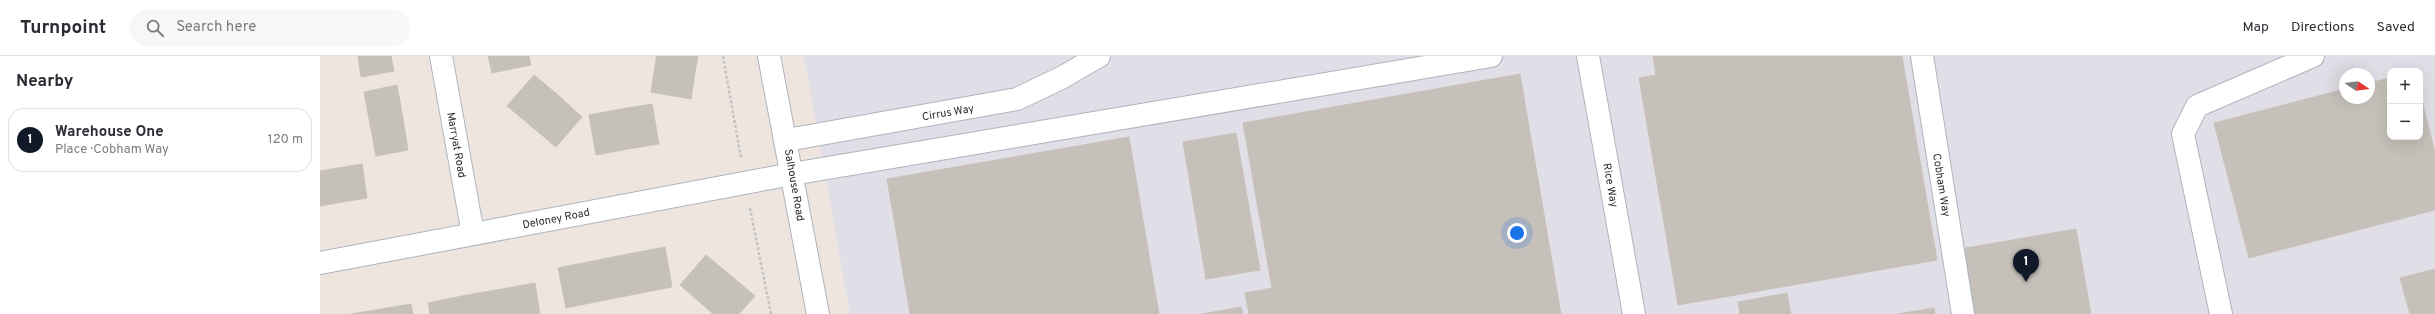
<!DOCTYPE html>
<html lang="en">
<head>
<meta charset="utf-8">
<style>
  :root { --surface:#fff; --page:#f7f7f7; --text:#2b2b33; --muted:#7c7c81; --line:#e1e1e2; --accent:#111827 }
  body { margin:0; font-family:Overpass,sans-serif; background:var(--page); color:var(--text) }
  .controls { position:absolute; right:12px; top:12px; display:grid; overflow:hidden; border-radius:8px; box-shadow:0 4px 16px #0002 }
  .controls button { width:36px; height:36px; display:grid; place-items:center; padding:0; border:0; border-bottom:1px solid var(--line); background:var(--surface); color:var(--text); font:20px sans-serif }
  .compass { position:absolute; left:2019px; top:12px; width:36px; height:36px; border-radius:50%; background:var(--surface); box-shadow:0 4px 16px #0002; rotate:103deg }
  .you { position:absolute; left:1197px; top:177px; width:14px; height:14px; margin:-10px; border:3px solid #fff; border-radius:50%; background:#1a73e8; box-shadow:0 0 0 6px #1a73e833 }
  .badge { display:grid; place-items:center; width:26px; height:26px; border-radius:50%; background:var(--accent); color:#fff; font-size:13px; font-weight:700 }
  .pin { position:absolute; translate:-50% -33px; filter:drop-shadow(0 1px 2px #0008) }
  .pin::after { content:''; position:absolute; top:21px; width:14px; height:12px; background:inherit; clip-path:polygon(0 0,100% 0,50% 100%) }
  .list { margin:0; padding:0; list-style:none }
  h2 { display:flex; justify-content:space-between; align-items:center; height:52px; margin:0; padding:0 16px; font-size:17px }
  h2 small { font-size:13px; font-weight:400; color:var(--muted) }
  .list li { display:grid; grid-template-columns:26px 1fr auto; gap:12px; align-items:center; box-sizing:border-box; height:64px; margin:0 8px 8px; padding:0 8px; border:1px solid var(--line); border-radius:16px }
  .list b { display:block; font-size:15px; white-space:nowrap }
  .list p { margin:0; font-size:13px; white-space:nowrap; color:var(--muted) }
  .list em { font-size:13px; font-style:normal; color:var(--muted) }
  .icon { flex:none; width:22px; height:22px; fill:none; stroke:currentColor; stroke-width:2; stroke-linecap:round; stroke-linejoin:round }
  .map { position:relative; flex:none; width:2115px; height:258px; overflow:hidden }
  header { display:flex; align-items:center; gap:24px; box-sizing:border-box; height:56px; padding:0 20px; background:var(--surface); border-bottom:1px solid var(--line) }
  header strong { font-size:19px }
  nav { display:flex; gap:22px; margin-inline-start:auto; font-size:14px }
  .search { width:280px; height:36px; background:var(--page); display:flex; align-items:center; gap:10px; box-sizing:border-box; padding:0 14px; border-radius:16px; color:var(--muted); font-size:15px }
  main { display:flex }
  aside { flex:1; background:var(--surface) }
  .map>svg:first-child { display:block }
  .industrial { fill:#e0dfe7; fill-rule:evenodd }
  .building { fill:#c6c0ba; stroke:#cac1b8 }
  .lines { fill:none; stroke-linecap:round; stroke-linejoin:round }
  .minor-casing { stroke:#afb4bc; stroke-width:24 }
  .path { stroke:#c4c4c4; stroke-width:2.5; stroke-dasharray:3 2; stroke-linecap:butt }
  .minor { stroke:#fff; stroke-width:22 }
  .labels { text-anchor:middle; stroke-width:3.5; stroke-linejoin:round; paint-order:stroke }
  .street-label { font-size:11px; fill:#2c2c2c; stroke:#fff }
</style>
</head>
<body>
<header>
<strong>Turnpoint</strong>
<div class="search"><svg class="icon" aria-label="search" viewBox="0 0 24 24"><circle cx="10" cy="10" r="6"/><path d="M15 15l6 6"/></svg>Search here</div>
<nav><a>Map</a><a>Directions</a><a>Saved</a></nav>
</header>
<main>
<aside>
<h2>Nearby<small></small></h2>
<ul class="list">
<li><span class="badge">1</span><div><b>Warehouse One</b><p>Place · Cobham Way</p></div><em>120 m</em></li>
</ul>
</aside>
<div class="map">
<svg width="2115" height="258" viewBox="0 0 2115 258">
  <rect width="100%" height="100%" fill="#eee5df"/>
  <path class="industrial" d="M 484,0 L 2115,0 L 2115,258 L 530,258 ZM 2070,15 L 2100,15 L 2100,81 L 2070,81 ZM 2025,18 L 2049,18 L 2049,42 L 2025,42 Z"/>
  <path class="building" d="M 38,0 L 71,0 L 74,15 L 41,21 Z
    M 168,0 L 209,0 L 211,9 L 172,17 Z
    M 336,0 L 378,0 L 376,10 L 336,4 Z
    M 1333,0 L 1582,0 L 1617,204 L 1358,249 L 1319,22 L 1336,19 Z
    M 336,4 L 376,10 L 371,43 L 331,36 Z
    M 1200,18 L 1241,258 L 929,258 L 925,237 L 952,232 L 923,67 Z
    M 214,19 L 238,39 L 211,70 L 187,50 Z
    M 2070,22 L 2070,81 L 2100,81 L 2100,38 L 2115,96 L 2115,154 L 1929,202 L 1894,67 L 2025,33 L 2025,42 L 2049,42 L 2049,27 Z
    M 77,29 L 83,63 L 50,68 L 44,36 Z
    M 238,39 L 262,61 L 236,91 L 211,70 Z
    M 332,48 L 339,88 L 308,93 L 301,53 Z
    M 301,53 L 308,93 L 276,99 L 269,59 Z
    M 83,63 L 88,94 L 56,100 L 50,68 Z
    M 916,77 L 940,214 L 886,223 L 863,86 Z
    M 809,81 L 839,258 L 590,258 L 567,123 Z
    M 42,108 L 47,142 L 11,148 L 6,114 Z
    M 6,114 L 11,148 L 0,150 L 0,115 Z
    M 1756,173 L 1771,258 L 1651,258 L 1640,193 Z
    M 345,191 L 352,231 L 316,238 L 308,198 Z
    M 308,198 L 316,238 L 280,245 L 273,205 Z
    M 386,199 L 410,219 L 384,250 L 360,229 Z
    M 273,205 L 280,245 L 246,252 L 238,212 Z
    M 2115,213 L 2115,258 L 2090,258 L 2080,222 Z
    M 410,219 L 435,240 L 419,258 L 393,258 L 384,250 Z
    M 215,227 L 220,258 L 187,258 L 182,233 Z
    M 182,233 L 187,258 L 151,258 L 147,239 Z
    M 1467,237 L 1471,258 L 1420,258 L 1418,246 Z
    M 147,239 L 151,258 L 110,258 L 108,247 Z
    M 91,248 L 93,258 L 31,258 Z
    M 921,251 L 923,258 L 882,258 Z
    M 1614,252 L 1615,258 L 1578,258 Z"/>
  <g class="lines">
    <defs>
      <path id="minor" d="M 121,0 L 153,178
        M 449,0 L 498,258
        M 1268,0 L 1314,258
        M 1602,0 L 1643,258
        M 467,84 L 697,43 L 743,21 L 779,0
        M 0,207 L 472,118 L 1171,0
        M 1901,258 L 1863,78 L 1877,50 L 1993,0"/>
    </defs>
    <use href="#minor" class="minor-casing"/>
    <path class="path" d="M 403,0 L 421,102
      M 430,152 L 451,258"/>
    <use href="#minor" class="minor"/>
  </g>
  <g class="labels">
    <g class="street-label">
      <text transform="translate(628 56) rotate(-10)" y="4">Cirrus Way</text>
      <text transform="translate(137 89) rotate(80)" y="4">Marryat Road</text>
      <text transform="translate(475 129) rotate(80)" y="4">Salhouse Road</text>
      <text transform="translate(1291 129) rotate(80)" y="4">Rice Way</text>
      <text transform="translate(1622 129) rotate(81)" y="4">Cobham Way</text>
      <text transform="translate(236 162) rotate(-11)" y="4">Deloney Road</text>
    </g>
  </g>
</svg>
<div class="controls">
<button>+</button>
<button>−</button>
</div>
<svg class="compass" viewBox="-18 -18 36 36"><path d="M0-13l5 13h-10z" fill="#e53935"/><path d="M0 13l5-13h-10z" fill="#7c7c81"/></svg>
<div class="you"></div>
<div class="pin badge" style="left:1706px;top:226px">1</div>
</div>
</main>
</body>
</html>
